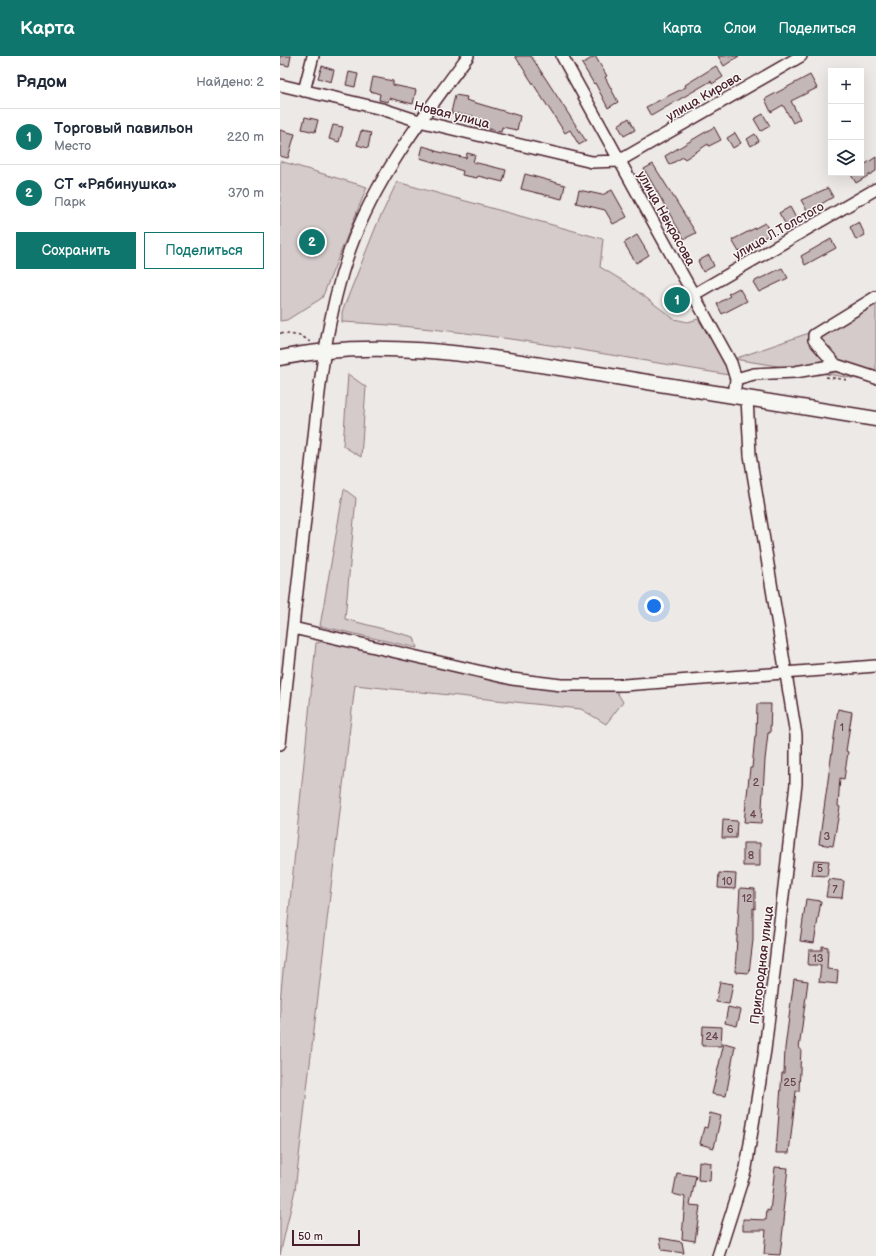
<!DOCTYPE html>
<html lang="ru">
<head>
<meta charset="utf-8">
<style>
  :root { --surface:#fff; --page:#f2f2f3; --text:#1f2937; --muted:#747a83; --line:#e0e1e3; --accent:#0f766e }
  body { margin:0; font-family:"Balsamiq Sans",sans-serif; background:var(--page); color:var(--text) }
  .controls { position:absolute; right:12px; top:12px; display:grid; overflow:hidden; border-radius:0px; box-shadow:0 4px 16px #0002 }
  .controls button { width:36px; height:36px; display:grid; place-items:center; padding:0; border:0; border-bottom:1px solid var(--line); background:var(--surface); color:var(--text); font:20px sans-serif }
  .scale { position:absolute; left:12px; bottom:10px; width:68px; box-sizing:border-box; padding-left:4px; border:2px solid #4a1f2b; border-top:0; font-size:11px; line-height:14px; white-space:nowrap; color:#4a1f2b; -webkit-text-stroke:3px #f6f6f2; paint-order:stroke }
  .you { position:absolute; left:374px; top:550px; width:14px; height:14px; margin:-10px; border:3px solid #fff; border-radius:50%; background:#1a73e8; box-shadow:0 0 0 6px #1a73e833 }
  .badge { display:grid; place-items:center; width:26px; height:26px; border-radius:50%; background:var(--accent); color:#fff; font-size:13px; font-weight:700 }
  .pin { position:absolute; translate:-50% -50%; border:2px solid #fff; box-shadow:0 1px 4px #0006 }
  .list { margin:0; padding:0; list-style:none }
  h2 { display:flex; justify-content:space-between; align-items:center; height:52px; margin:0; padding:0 16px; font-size:17px }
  h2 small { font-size:13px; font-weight:400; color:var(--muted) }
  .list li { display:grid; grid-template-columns:26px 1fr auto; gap:12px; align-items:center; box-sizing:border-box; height:56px; padding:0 16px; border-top:1px solid var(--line) }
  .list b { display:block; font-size:15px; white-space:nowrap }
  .list p { margin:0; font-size:13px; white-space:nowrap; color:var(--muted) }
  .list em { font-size:13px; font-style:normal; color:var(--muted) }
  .actions { display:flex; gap:8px; padding:12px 16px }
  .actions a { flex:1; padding:9px 0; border:1px solid var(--accent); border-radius:0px; text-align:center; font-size:14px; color:var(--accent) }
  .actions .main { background:var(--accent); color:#fff }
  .icon { flex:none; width:22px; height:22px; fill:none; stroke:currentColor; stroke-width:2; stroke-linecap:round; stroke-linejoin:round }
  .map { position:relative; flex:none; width:596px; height:1200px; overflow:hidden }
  header { display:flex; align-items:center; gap:24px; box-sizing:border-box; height:56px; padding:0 20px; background:var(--accent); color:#fff }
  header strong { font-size:19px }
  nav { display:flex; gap:22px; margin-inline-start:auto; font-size:14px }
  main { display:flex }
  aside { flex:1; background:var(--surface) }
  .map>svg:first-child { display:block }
  .green { fill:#d4cbca; stroke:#8f757a }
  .building { fill:#c4b7b7; stroke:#4a1f2b }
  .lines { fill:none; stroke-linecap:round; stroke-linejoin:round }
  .minor-casing { stroke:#4a1f2b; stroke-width:14 }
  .major-casing { stroke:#4a1f2b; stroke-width:17 }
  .path { stroke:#4a1f2b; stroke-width:1.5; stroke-dasharray:3 3; stroke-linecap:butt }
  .minor { stroke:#f6f6f2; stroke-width:11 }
  .major { stroke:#f6f6f2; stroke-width:14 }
  .labels { text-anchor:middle; stroke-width:3; stroke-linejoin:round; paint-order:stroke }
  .number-label { font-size:11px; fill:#68454e }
  .street-label { font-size:13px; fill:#4a1f2b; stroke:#f6f6f2 }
</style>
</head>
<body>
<header>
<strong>Карта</strong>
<nav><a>Карта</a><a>Слои</a><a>Поделиться</a></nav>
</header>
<main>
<aside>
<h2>Рядом<small>Найдено: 2</small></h2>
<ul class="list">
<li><span class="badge">1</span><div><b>Торговый павильон</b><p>Место</p></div><em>220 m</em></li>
<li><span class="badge">2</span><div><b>СТ «Рябинушка»</b><p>Парк</p></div><em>370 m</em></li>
</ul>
<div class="actions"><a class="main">Сохранить</a><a>Поделиться</a></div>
</aside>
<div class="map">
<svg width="596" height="1200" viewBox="0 0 596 1200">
  <rect width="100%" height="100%" fill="#ece9e6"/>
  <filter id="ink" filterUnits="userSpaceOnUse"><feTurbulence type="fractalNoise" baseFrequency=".025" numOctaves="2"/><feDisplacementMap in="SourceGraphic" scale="8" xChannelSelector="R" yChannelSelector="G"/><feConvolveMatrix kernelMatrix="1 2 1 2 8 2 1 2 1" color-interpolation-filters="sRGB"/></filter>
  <g filter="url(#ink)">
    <path class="green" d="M 0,105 L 87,131 L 42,242 L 7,264 L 0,265 Z
      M 117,126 L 323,183 L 320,211 L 345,226 L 394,263 L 408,266 L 418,263 L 447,308 L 449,319 C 321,298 192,272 62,266 L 62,256 L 97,168 Z
      M 596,234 L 596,326 L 454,303 L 526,278 Z
      M 68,318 L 86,331 L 81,401 L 63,390 Z
      M 64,433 L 76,442 L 65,563 L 134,581 L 137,592 L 40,570 Z
      M 45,585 L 255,630 L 335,633 L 343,646 L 326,668 L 301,653 L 75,629 L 15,1134 L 0,1199 L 0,945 L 36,587 Z"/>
    <path class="building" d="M 0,0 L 11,0 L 9,10 L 0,8 Z
      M 235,0 L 251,0 L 306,85 L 299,89 L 290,74 L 285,77 Z
      M 315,0 L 327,20 L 325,21 L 338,46 L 328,52 L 315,27 L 314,28 L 302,8 Z
      M 438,0 L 459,0 L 444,10 Z
      M 42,10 L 54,14 L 51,26 L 38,22 Z
      M 436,10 L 443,21 L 432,28 L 431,25 L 371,60 L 366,51 L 406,31 L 405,29 Z
      M 69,16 L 78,18 L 75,31 L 66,29 Z
      M 530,19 L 537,32 L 511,45 L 520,63 L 513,67 L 503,49 L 491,56 L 485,43 Z
      M 93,21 L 113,25 L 113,29 L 136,34 L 133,48 L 109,42 L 108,46 L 99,44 L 100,38 L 90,35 Z
      M 175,39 L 187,41 L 186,44 L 240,60 L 237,74 L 222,71 L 221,76 L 191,68 L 193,60 L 171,57 Z
      M 483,58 L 490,70 L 481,75 L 474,63 Z
      M 25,61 L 38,64 L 35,76 L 22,73 Z
      M 349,62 L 355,74 L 344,80 L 338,69 Z
      M 53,69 L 63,71 L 59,86 L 49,83 Z
      M 434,71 L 441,84 L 429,90 L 428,88 L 405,103 L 403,101 L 389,109 L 385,100 Z
      M 0,74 L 15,78 L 8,102 L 0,100 Z
      M 81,75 L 91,77 L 88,92 L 77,89 Z
      M 455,77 L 461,87 L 453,92 L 447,82 Z
      M 475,78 L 479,85 L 471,90 L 467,83 Z
      M 143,90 L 156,94 L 155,95 L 186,102 L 187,97 L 195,99 L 193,106 L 226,114 L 223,126 L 198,120 L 197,122 L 182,119 L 183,115 L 140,102 Z
      M 596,101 L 596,115 L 576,127 L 570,117 L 581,117 L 581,111 Z
      M 373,108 L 416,177 L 404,183 L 364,113 Z
      M 245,118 L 285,129 L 282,143 L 241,133 Z
      M 548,132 L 553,141 L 528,156 L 521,144 Z
      M 299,134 L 322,139 L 332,134 L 347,161 L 333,168 L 325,154 L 296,147 Z
      M 510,151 L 517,164 L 506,169 L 499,157 Z
      M 579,166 L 585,179 L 576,184 L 570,171 Z
      M 485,167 L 491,178 L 459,196 L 452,184 Z
      M 357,179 L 369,199 L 356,207 L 344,187 Z
      M 551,183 L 556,192 L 525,209 L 521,200 Z
      M 429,199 L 434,210 L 423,216 L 418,205 Z
      M 502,212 L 508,222 L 479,236 L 473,226 Z
      M 459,232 L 467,245 L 442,258 L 437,248 L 450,240 L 448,238 Z
      M 477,648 L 491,648 L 490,677 L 488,677 L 485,704 L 481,767 L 464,766 L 470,712 L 472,712 L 475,680 L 476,680 Z
      M 558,653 L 572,656 L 566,695 L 568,696 L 564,723 L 560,722 L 558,750 L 560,751 L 553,790 L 539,788 Z
      M 443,764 L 457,765 L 456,782 L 442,782 Z
      M 463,787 L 480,787 L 480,810 L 463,810 Z
      M 534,804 L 549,805 L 547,820 L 532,819 Z
      M 439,817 L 456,818 L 455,833 L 438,832 Z
      M 549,823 L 564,825 L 562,842 L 546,841 Z
      M 460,832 L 475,833 L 475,853 L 473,852 L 473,884 L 469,917 L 455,916 Z
      M 526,843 L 541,845 L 534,887 L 520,885 Z
      M 542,890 L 548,891 L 547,913 L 558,914 L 557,928 L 539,926 L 541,909 L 528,909 L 529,894 L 542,894 Z
      M 514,923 L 528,925 L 519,993 L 521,993 L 519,1035 L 516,1035 L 509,1097 L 496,1097 L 502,1017 L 504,1017 L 505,992 Z
      M 440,926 L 453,928 L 449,948 L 436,946 Z
      M 448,951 L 461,954 L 457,970 L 445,967 Z
      M 423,970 L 442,971 L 441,990 L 422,990 Z
      M 444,987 L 455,990 L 446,1040 L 432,1038 Z
      M 430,1057 L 441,1060 L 434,1092 L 420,1088 L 424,1071 L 427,1072 Z
      M 419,1105 L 431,1107 L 430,1125 L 418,1124 Z
      M 495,1111 L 508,1112 L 503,1156 L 505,1156 L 500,1199 L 484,1198 L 486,1174 L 463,1174 L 463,1163 L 486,1164 L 487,1154 L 490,1155 Z
      M 397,1117 L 416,1120 L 410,1149 L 420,1150 L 415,1185 L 402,1183 L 405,1141 L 393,1138 Z
      M 380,1182 L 402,1186 L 404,1197 L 382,1194 Z"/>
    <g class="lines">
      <defs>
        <path id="minor" d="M 282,0 L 451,307 L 456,323 L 454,340
          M 0,29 L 102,53 L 139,65 L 312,106 L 339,105 L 521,0
          M 24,35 L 33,0
          M 413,239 L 596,133
          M 556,309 L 534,284 L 534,279 L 596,241
          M 456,323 L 474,318 L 515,316 L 556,309 L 596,322
          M 13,572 L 232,623 L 281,629 L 344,629 L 596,610
          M 0,688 C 10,598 20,509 30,419 C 38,343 44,266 70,193 C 95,123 144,59 188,0
          M 438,1200 L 466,1112 L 485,994 L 516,728 L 516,679 L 470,399 L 467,342"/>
        <path id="major" d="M 0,302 C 106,280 213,302 318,318 C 411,333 503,348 596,363"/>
      </defs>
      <use href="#minor" class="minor-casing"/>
      <use href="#major" class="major-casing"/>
      <path class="path" d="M 0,277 L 22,280 L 30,286
        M 546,321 L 568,324"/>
      <use href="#minor" class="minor"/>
      <use href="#major" class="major"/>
    </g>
  </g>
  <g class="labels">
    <g class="number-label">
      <text x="562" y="675">1</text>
      <text x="476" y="730">2</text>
      <text x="473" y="762">4</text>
      <text x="450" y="777">6</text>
      <text x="547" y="784">3</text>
      <text x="471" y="803">8</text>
      <text x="540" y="816">5</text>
      <text x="447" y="829">10</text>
      <text x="555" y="837">7</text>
      <text x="467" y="846">12</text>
      <text x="538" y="906">13</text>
      <text x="432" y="984">24</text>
      <text x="510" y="1030">25</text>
    </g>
    <g class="street-label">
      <text transform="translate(423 40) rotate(-30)" y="5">улица Кирова</text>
      <text transform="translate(172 58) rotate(14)" y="5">Новая улица</text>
      <text transform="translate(387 162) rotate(61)" y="5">улица Некрасова</text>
      <text transform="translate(498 174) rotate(-30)" y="5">улица Л.Толстого</text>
      <text transform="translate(481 909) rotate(-83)" y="5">Пригородная улица</text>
    </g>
  </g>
</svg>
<div class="controls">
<button>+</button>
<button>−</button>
<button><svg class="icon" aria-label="layers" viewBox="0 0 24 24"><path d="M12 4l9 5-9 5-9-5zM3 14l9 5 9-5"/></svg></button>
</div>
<div class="scale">50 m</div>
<div class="you"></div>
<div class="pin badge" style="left:397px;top:244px">1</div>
<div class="pin badge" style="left:32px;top:186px">2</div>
</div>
</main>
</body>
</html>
